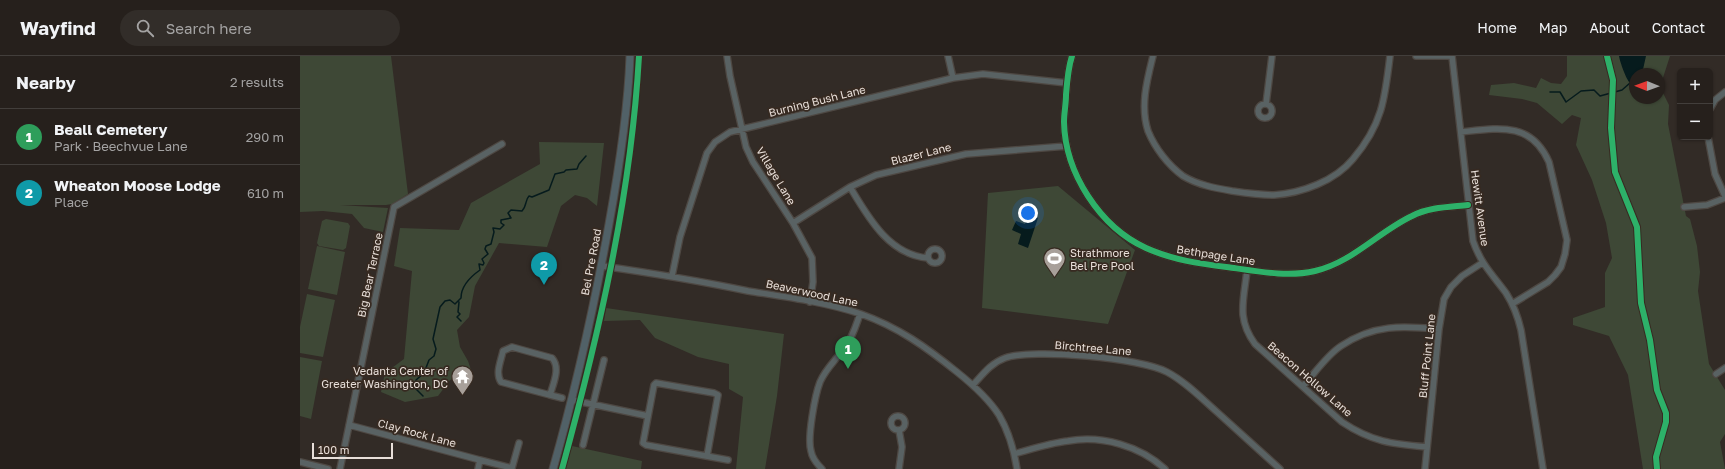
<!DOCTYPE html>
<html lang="en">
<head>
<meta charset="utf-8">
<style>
  :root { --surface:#26201c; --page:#322d29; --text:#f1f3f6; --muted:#a4a3a3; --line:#423e3b; --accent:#b45309 }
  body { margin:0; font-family:"Golos Text",sans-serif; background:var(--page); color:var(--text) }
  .controls { position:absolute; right:12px; top:12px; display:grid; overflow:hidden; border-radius:6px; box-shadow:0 1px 3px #0004 }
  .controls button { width:36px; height:36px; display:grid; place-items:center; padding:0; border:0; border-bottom:1px solid var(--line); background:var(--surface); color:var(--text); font:20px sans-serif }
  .compass { position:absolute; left:1329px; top:12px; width:36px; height:36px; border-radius:50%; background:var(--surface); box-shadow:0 1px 3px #0004; rotate:271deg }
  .scale { position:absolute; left:12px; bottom:10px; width:81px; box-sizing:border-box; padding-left:4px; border:2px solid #e8dfd9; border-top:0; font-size:11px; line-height:14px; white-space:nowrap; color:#e8dfd9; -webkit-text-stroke:3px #372a21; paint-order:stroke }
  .you { position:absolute; left:728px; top:157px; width:14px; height:14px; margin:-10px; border:3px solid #fff; border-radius:50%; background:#1a73e8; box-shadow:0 0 0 6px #1a73e833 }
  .badge { display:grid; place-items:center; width:26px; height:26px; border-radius:50%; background:var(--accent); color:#fff; font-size:13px; font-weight:700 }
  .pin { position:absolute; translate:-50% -33px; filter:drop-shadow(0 1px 2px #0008) }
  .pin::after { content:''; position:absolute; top:21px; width:14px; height:12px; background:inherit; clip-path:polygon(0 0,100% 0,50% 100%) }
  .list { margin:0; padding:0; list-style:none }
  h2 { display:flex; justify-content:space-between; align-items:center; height:52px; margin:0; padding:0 16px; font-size:17px }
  h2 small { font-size:13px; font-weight:400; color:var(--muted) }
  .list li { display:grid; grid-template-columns:26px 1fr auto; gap:12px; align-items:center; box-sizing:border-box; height:56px; padding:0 16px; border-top:1px solid var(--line) }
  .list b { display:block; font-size:15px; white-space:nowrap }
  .list p { margin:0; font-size:13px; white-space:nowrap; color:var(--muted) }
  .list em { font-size:13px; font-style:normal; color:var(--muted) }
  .icon { flex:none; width:22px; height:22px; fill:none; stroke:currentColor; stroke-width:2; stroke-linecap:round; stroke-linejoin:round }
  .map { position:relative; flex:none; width:1425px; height:413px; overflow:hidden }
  header { display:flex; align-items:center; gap:24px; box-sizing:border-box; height:56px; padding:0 20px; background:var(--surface); border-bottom:1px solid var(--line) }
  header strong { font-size:19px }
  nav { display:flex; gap:22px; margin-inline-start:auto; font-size:14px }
  .search { width:280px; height:36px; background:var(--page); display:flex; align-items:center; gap:10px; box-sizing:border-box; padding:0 14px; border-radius:22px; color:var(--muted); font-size:15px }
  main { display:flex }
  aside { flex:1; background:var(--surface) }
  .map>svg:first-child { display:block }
  .green { fill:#3e4836; fill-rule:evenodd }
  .water { fill:#061b1d }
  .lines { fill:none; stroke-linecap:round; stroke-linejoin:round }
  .stream { stroke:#061b1d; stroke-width:1.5 }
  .minor-casing { stroke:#4e4843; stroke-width:8 }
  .major-casing { stroke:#4e4843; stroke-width:9 }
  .minor { stroke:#596263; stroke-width:5.5 }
  .major { stroke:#516167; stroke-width:7 }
  .cycleway-casing { stroke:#372a21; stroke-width:8 }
  .cycleway { stroke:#2db169; stroke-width:6 }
  .labels { text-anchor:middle; stroke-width:3.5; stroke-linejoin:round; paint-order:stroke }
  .street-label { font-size:11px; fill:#e8dfd9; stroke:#372a21 }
  .poi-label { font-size:11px; fill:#e8dfd9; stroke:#372a21; text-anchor:start }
</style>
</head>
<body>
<header>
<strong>Wayfind</strong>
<div class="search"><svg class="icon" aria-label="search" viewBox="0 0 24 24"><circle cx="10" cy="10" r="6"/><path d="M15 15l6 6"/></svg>Search here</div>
<nav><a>Home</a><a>Map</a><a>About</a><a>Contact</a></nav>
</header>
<main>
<aside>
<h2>Nearby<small>2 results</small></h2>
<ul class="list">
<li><span class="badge" style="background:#2e9e5b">1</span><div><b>Beall Cemetery</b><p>Park · Beechvue Lane</p></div><em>290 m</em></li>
<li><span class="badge" style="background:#0f9aa8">2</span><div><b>Wheaton Moose Lodge</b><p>Place</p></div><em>610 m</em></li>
</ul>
</aside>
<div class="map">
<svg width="1425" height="413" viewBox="0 0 1425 413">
  <rect width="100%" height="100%" fill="#322b26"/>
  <path class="green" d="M 0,0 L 91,0 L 108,138 L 92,148 L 86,149 L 40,149 L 88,152 L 83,176 L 64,172 L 52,158 L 23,155 L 0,156 Z
    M 1267,0 L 1370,0 L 1360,31 L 1369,49 L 1368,68 L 1386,160 L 1390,163 L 1397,190 L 1400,216 L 1398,235 L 1409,308 L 1425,334 L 1425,378 L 1420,386 L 1425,413 L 1343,413 L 1328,319 L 1309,280 L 1273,269 L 1273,262 L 1305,251 L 1305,217 L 1312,202 L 1306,167 L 1292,124 L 1276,89 L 1281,62 L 1272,59 L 1262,68 L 1237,47 L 1222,43 L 1189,39 L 1191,29 L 1214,27 L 1236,32 L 1241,22 L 1251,27 L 1261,28 L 1267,20 ZM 1335,18 L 1359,18 L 1359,42 L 1335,42 Z
    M 239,86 L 304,87 L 297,150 L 287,142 L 275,139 L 261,150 L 247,191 L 199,187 L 175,230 L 169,261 L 157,274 L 160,291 L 168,305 L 172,317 L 150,324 L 138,340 L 105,346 L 81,336 L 85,317 L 104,303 L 112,215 L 94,210 L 100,172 L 159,174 L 171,147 L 240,108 Z
    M 758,130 L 835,194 L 808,268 L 682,252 L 688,137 Z
    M 26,163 L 48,167 L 50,170 L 46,192 L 43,194 L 19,190 L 17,187 L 22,165 Z
    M 17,190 L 45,196 L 37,239 L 8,233 Z
    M 7,238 L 35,244 L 23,301 L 0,297 L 0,271 Z
    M 306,252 L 484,278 L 477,340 L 465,413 L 436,413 L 443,341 L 429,333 L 429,308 L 398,301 L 355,282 L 340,264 L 304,265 Z
    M 0,301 L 22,305 L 11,363 L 0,360 Z
    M 272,390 L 342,405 L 341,413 L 265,413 Z"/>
  <path class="water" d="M 1319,0 L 1346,0 L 1342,18 L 1335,18 L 1335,26 L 1330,27 C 1326,23 1320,6 1319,0 Z
    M 729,159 L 738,162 L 728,192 L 718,188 L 721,178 L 712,174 L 716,165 L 725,168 Z"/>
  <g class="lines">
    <path class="stream" d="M 1250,36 L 1260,36 L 1266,46 L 1281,35 L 1294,34 L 1300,40 L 1322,34 L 1330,27
      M 159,246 L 158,256 L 160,258 L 157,261 L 161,265
      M 123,340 L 115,332 L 116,324 L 124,317 L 129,304 L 134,300 L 136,293 L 133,283 L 140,251 L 145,245 L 150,244 L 155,248 L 161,242 C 161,230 170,221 180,214 L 179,208 L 183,209 L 184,207 L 182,203 L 188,198 L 185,193 L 186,190 L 191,188 L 194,176 L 193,172 L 200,173 L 204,169 L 201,167 L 201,164 L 211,162 L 208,157 L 211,154 L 222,155 C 227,150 225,144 229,140 L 232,141 L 249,134 L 255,118 L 264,116 L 266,114 L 277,113 L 279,108 L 286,100"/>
    <defs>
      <path id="minor" d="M 427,0 L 430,20 L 446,91 L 453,106 L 493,167 L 512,202 L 513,226 L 510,246
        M 648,0 L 653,22
        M 772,0 C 768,12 767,26 766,39 C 766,48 764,57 764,66 C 765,117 800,171 846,192 C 875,205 903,208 934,212 C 961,216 989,221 1015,215 C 1053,206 1078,176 1112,160 C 1129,151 1150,151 1168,149
        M 853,0 C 847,24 840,50 848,75 C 855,92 868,109 883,120 C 898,129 915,132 932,135 C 946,137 961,139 974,139 C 1002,137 1035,125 1053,103 C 1082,69 1085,43 1090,0
        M 1116,0 L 1150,0
        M 1152,0 L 1173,185 C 1181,208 1192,218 1206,237 C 1213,248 1218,261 1221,274 L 1243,413
        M958 55a7 7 0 1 1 14 0a7 7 0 1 1-14 0Z
        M 966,48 L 972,0
        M 1410,53 L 1415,44 L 1425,36
        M 1161,76 C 1198,72 1231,65 1249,106 L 1267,184 L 1265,198 L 1261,211 L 1255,219 L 1248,226 L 1212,248
        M 1408,81 L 1415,118 L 1425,140
        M 550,131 C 568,161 589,199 628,202
        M 1384,151 L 1407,149 L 1425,142
        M 493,167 L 550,131 L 576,119 L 666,98 L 767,90
        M628 200a7 7 0 1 1 14 0a7 7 0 1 1-14 0Z
        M 302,210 C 351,217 400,225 448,235 C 486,241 525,246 561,258 C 598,271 626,291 657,316 C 672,328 688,342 699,359 C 709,376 714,394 717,413
        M 947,214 C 944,244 936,262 955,288 L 1042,366 C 1072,386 1092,388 1127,391
        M 372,220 L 380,181 L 407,97 L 415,86 L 430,76 L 653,22 L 683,18 L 767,27
        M 212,291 L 252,302 C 261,312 253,328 250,339 L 201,326 C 195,317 201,305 203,295 Z
        M 1416,318 L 1425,312
        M 673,329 C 683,318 691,307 705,302 C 733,292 841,302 867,316 C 886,326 901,342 917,356 C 938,375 959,394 980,413
        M 1003,330 C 1015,317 1027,299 1041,290 C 1074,268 1102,270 1139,273
        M 250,339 L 262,342
        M 272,344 L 348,360
        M591 367a7 7 0 1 1 14 0a7 7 0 1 1-14 0Z
        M 49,369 L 180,404 L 178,413
        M 599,374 L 602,391 L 599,413
        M 283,389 L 304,304
        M 714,398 C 732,393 750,387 768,385 C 802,379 840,390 865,413
        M 407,400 L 418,339 L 414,337 L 356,327 L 354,329 L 343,387 L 346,389 L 428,404
        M 180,404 L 212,412 L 211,413
        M 0,406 L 28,413
        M 212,412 L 219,387
        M 40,413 L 94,151 L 202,88
        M 522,413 C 517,408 512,402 511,395 C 507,382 515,339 520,326 C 526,312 537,303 545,291 C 553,281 556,269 560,258
        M 1125,413 L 1139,273 L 1144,243 L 1151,231 L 1162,220 L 1182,207"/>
      <path id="major" d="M 253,413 C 276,332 294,251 309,168 C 319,113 328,56 330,0"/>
    </defs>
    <use href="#minor" class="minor-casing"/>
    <use href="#major" class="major-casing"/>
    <use href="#minor" class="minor"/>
    <use href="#major" class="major"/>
    <defs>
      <path id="cycleway" d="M 772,0 C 768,12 767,26 766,39 C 766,48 764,57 764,66 C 765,117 800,171 846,192 C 875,205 903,208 934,212 C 961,216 989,221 1015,215 C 1053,206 1078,176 1112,160 C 1129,151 1150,151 1168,149
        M 1307,0 L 1313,24 L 1311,72 L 1315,116 L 1337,171 L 1341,247 L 1350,284 L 1357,334 L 1366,357 L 1366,366 L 1356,401 L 1357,413
        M 262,413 C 299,278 331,140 339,0"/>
    </defs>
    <use href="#cycleway" class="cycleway-casing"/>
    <use href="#cycleway" class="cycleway"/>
  </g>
  <defs>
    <symbol id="stadium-pin" viewBox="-11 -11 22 30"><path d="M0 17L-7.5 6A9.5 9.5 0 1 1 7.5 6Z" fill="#a8a09a" stroke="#372a21"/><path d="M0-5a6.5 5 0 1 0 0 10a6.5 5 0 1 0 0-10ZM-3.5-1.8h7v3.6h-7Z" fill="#fff"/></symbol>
    <symbol id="temple-pin" viewBox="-11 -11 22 30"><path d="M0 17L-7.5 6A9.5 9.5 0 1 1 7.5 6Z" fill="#a8a09a" stroke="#372a21"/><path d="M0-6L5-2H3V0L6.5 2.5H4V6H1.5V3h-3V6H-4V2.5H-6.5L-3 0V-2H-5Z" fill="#fff"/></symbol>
  </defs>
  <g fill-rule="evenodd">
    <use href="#stadium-pin" x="742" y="190" width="25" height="34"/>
    <use href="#temple-pin" x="150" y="308" width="25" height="34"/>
  </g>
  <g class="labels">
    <g class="street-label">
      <text transform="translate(517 45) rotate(-14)" y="4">Burning Bush Lane</text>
      <text transform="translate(621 98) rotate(-14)" y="4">Blazer Lane</text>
      <text transform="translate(476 120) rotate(59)" y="4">Village Lane</text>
      <text transform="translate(1180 152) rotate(82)" y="4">Hewitt Avenue</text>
      <text transform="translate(916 199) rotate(9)" y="4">Bethpage Lane</text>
      <text transform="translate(291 206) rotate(-79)" y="4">Bel Pre Road</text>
      <text transform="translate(70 219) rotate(-78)" y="4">Big Bear Terrace</text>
      <text transform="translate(512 237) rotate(12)" y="4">Beaverwood Lane</text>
      <text transform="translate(793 292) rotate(5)" y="4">Birchtree Lane</text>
      <text transform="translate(1127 300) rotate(-84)" y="4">Bluff Point Lane</text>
      <text transform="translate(1010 323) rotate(41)" y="4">Beacon Hollow Lane</text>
      <text transform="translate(117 377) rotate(15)" y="4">Clay Rock Lane</text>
    </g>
    <g class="poi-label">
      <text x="770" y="201">Strathmore<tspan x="770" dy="13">Bel Pre Pool</tspan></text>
      <text x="148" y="319" text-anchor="end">Vedanta Center of<tspan x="148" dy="13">Greater Washington, DC</tspan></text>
    </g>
  </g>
</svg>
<div class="controls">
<button>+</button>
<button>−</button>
</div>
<svg class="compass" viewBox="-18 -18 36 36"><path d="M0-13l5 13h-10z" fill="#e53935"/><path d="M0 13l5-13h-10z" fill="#a4a3a3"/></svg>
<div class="scale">100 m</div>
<div class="you"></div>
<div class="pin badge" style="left:548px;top:313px;background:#2e9e5b">1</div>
<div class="pin badge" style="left:244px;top:229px;background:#0f9aa8">2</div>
</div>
</main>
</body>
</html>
